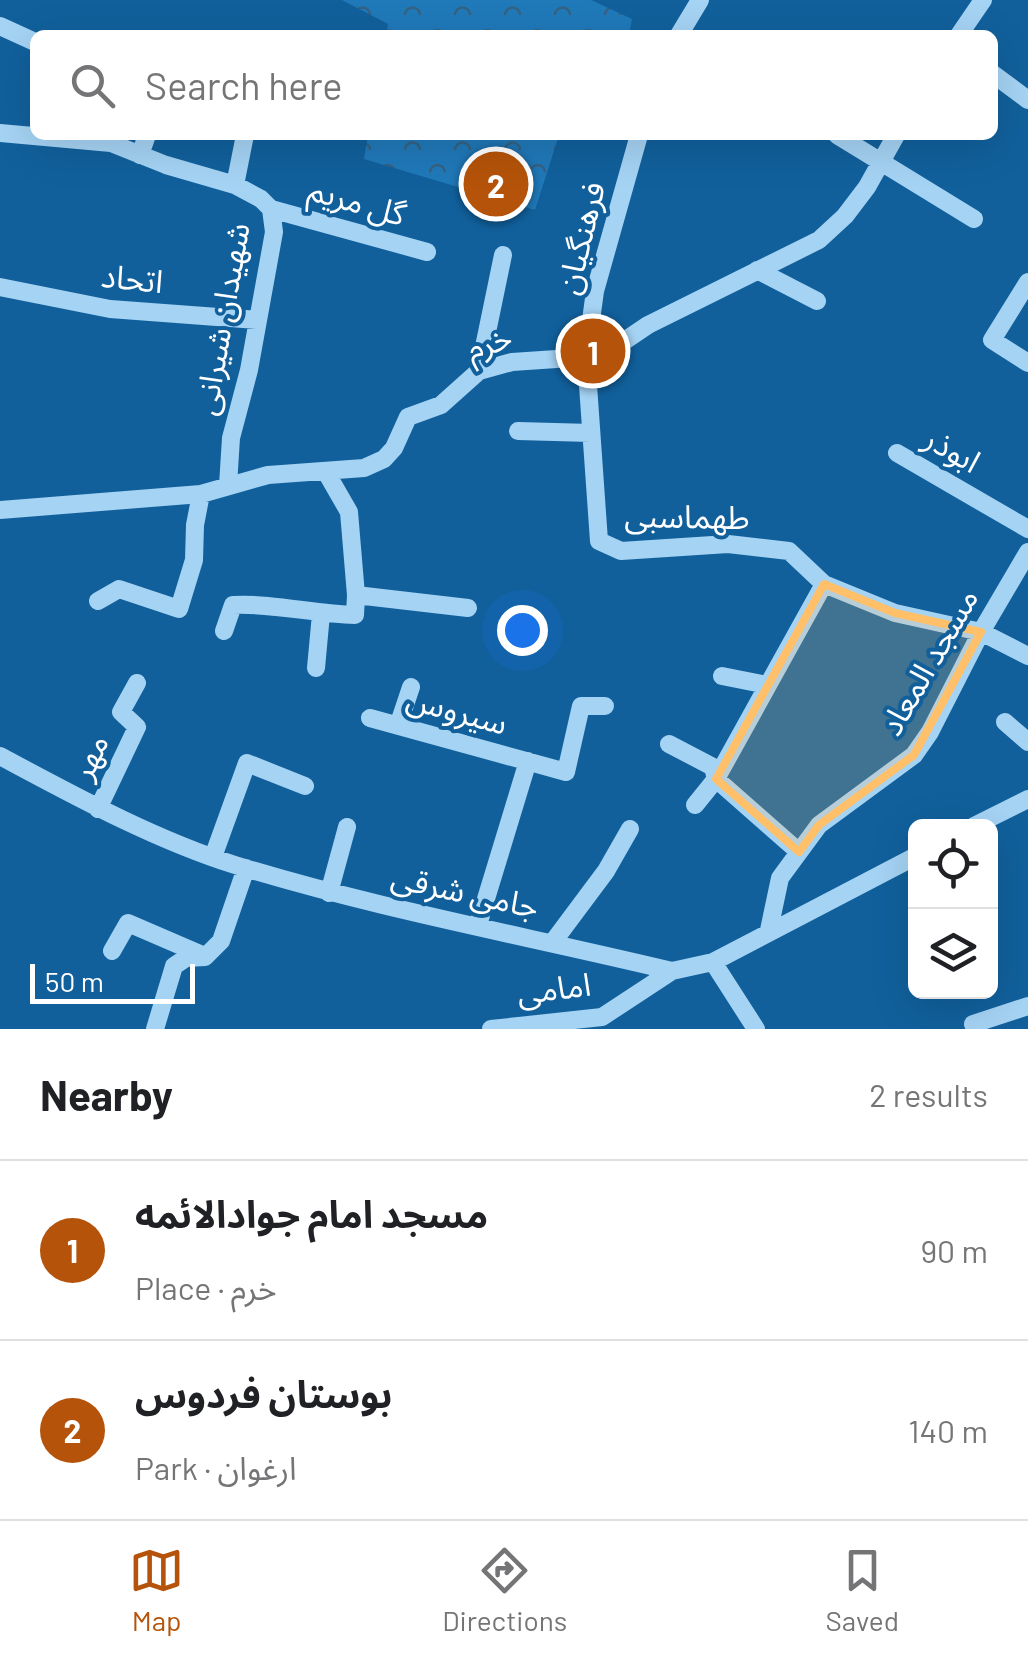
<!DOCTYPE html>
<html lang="en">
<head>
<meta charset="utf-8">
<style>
  :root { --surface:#fff; --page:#f2f2f2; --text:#202124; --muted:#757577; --line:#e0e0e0; --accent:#b45309 }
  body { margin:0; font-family:Barlow,"Noto Sans Arabic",sans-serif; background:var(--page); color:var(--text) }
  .controls { position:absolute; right:30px; bottom:30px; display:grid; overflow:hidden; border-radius:15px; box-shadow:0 10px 40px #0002 }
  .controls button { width:90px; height:90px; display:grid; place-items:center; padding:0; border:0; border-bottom:2px solid var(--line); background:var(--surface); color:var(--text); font:50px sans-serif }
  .scale { position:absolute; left:30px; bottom:25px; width:165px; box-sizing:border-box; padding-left:10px; border:5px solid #fff; border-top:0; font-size:28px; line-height:35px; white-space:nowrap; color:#fff; -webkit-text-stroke:8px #11609c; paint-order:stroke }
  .you { position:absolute; left:522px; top:630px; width:35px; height:35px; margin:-25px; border:8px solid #fff; border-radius:50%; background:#1a73e8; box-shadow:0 0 0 15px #1a73e833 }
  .badge { display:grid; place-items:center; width:65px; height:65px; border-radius:50%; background:var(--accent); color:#fff; font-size:32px; font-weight:700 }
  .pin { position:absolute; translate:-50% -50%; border:5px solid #fff; box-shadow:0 2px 10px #0006 }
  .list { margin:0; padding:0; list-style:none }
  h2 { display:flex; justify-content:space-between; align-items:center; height:130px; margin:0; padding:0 40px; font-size:42px }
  h2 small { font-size:32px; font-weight:400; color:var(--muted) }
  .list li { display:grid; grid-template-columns:65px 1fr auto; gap:30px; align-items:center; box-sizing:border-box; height:180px; padding:0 40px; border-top:2px solid var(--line) }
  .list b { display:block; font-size:38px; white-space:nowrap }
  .list p { margin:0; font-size:32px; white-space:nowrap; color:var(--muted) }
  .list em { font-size:32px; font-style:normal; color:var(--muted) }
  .icon { flex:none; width:55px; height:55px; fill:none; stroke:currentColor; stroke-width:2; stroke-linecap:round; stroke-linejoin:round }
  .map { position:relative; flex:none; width:1028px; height:1029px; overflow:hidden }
  .search { position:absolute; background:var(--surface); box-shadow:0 10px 40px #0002; left:30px; right:30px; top:30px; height:110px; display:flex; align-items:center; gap:25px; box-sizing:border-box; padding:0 35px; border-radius:15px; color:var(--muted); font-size:38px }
  .sheet { height:490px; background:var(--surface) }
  nav { display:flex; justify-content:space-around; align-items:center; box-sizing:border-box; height:140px; border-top:2px solid var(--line); background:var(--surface); font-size:28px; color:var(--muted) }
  nav a { display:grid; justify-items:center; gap:5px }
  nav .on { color:var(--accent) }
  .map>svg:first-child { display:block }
  .forest { fill:url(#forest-crowns) }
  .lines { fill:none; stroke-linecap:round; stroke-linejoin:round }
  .minor { stroke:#a5d3f4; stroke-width:18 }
  .marked { fill:#ffc069; fill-opacity:0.2; stroke:#ffc069; stroke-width:8; stroke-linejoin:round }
  .labels { text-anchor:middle; stroke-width:8; stroke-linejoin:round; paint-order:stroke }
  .street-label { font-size:32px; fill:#fff; stroke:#11609c }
</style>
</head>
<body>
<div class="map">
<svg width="1028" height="1029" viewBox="0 0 1028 1029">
  <defs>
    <pattern id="forest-crowns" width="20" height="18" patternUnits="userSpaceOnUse" patternTransform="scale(2.5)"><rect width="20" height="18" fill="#2079b9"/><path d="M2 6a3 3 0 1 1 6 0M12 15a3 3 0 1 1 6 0" fill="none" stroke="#366282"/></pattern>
  </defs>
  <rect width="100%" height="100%" fill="#11609c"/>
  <path class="forest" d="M 342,0 L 591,0 L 632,19 L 629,35 L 386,35 L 388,24 Z
    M 368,135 L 559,135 L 535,210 L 364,159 Z"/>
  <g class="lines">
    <path class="minor" d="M 0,26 L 35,42
      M 679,35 L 700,0
      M 959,35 L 983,0
      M 993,74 L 1028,100
      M 0,133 L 111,143 L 166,165 L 235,185 L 261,199 L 271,209 L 274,232 L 249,370 L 231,438 L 228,485
      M 639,135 L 595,291 L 586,357 L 599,541 L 621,551 L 728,544 L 789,551 L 824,584 L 895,613 L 981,632 L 1028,656
      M 837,135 L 974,219
      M 140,155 L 147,135
      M 235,185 L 245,135
      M 271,209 L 427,252
      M 757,270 L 817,301
      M 1028,282 L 992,340 L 1028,363
      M 0,287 L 110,309 L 258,320
      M 479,371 L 503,255
      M 518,431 L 591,433
      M 897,453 L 1028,529
      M 326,472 L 349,512 L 356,595 L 468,608
      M 0,510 L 201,494 L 268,475 L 364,468 L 384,459 L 394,448 L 408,417 L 441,405 L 479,371 L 512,362 L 586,357 L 611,350 L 648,325 L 819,240 L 845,216 L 867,187 L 896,135
      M 98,601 L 119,589 L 179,609 L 194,560 L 195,525 L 201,494
      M 224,631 L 233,605 C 274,603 314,614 355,615 L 356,595
      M 316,668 L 321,614
      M 722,676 L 767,685
      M 370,718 L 566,772 L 581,706 L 605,706
      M 1005,722 L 1028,742
      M 398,726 L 411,687
      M 669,744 L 713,767 L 716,779 L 799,852
      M 0,756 C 75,796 153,839 235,865 C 378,909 526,936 672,971 L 713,962 L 916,856
      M 695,805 L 716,779 L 824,584
      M 98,809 L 137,727 L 121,712 L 137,683
      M 974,826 L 1028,799
      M 213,857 L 247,763 L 305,786
      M 329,893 L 347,827
      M 478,925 L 528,761
      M 769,930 L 780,878 L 819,825 L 914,755 L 930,732 L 981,632 L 1028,552
      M 553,942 L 606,871 L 630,829
      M 112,951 L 128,923 L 200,954
      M 713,962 L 756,1029
      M 973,1024 L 1028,1006
      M 155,1029 L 174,966 L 186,958 L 205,957 L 221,941 L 246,868
      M 491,1029 L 602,1017 L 672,971"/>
  </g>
  <path class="marked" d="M 824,584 L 895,613 L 981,632 L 914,755 L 819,825 L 799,852 L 716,779 Z"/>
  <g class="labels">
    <g class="street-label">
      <text transform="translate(357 202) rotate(16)" y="11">گل مریم</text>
      <text transform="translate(581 238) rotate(-76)" y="11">فرهنگیان</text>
      <text transform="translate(132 279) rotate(6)" y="11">اتحاد</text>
      <text transform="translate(222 319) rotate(-80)" y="11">شهیدان شیرانی</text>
      <text transform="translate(489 343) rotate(-18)" y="11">خرم</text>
      <text transform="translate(952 450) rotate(30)" y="11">ابوذر</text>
      <text transform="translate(687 517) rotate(1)" y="11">طهماسبی</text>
      <text transform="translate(929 662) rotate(-60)" y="11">مسجد المعاد</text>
      <text transform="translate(457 711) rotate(15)" y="11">سیروس</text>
      <text transform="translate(90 757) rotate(-65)" y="11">مهر</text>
      <text transform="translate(465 892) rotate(12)" y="11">جامی شرقی</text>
      <text transform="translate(554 989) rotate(-7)" y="11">امامی</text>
    </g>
  </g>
</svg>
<div class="controls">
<button><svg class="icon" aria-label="locate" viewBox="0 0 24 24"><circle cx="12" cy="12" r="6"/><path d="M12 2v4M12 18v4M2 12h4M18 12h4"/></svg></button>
<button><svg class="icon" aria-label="layers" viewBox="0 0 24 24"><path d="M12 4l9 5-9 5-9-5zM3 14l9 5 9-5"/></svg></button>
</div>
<div class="scale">50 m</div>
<div class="you"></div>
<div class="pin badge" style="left:593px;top:351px">1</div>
<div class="pin badge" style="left:496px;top:184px">2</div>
<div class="search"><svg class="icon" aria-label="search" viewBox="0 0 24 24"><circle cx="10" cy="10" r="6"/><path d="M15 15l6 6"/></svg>Search here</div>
</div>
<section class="sheet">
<h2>Nearby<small>2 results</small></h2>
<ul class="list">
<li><span class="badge">1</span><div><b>مسجد امام جوادالائمه</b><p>Place · خرم</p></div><em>90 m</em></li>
<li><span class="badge">2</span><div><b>بوستان فردوس</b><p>Park · ارغوان</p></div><em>140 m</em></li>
</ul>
</section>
<nav>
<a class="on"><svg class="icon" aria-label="map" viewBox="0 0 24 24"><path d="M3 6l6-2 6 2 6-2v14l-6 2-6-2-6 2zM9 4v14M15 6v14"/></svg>Map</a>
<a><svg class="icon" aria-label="directions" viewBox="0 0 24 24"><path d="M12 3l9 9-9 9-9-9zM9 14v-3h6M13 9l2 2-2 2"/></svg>Directions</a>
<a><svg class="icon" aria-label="saved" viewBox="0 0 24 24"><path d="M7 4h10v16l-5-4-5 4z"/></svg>Saved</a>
</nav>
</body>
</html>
